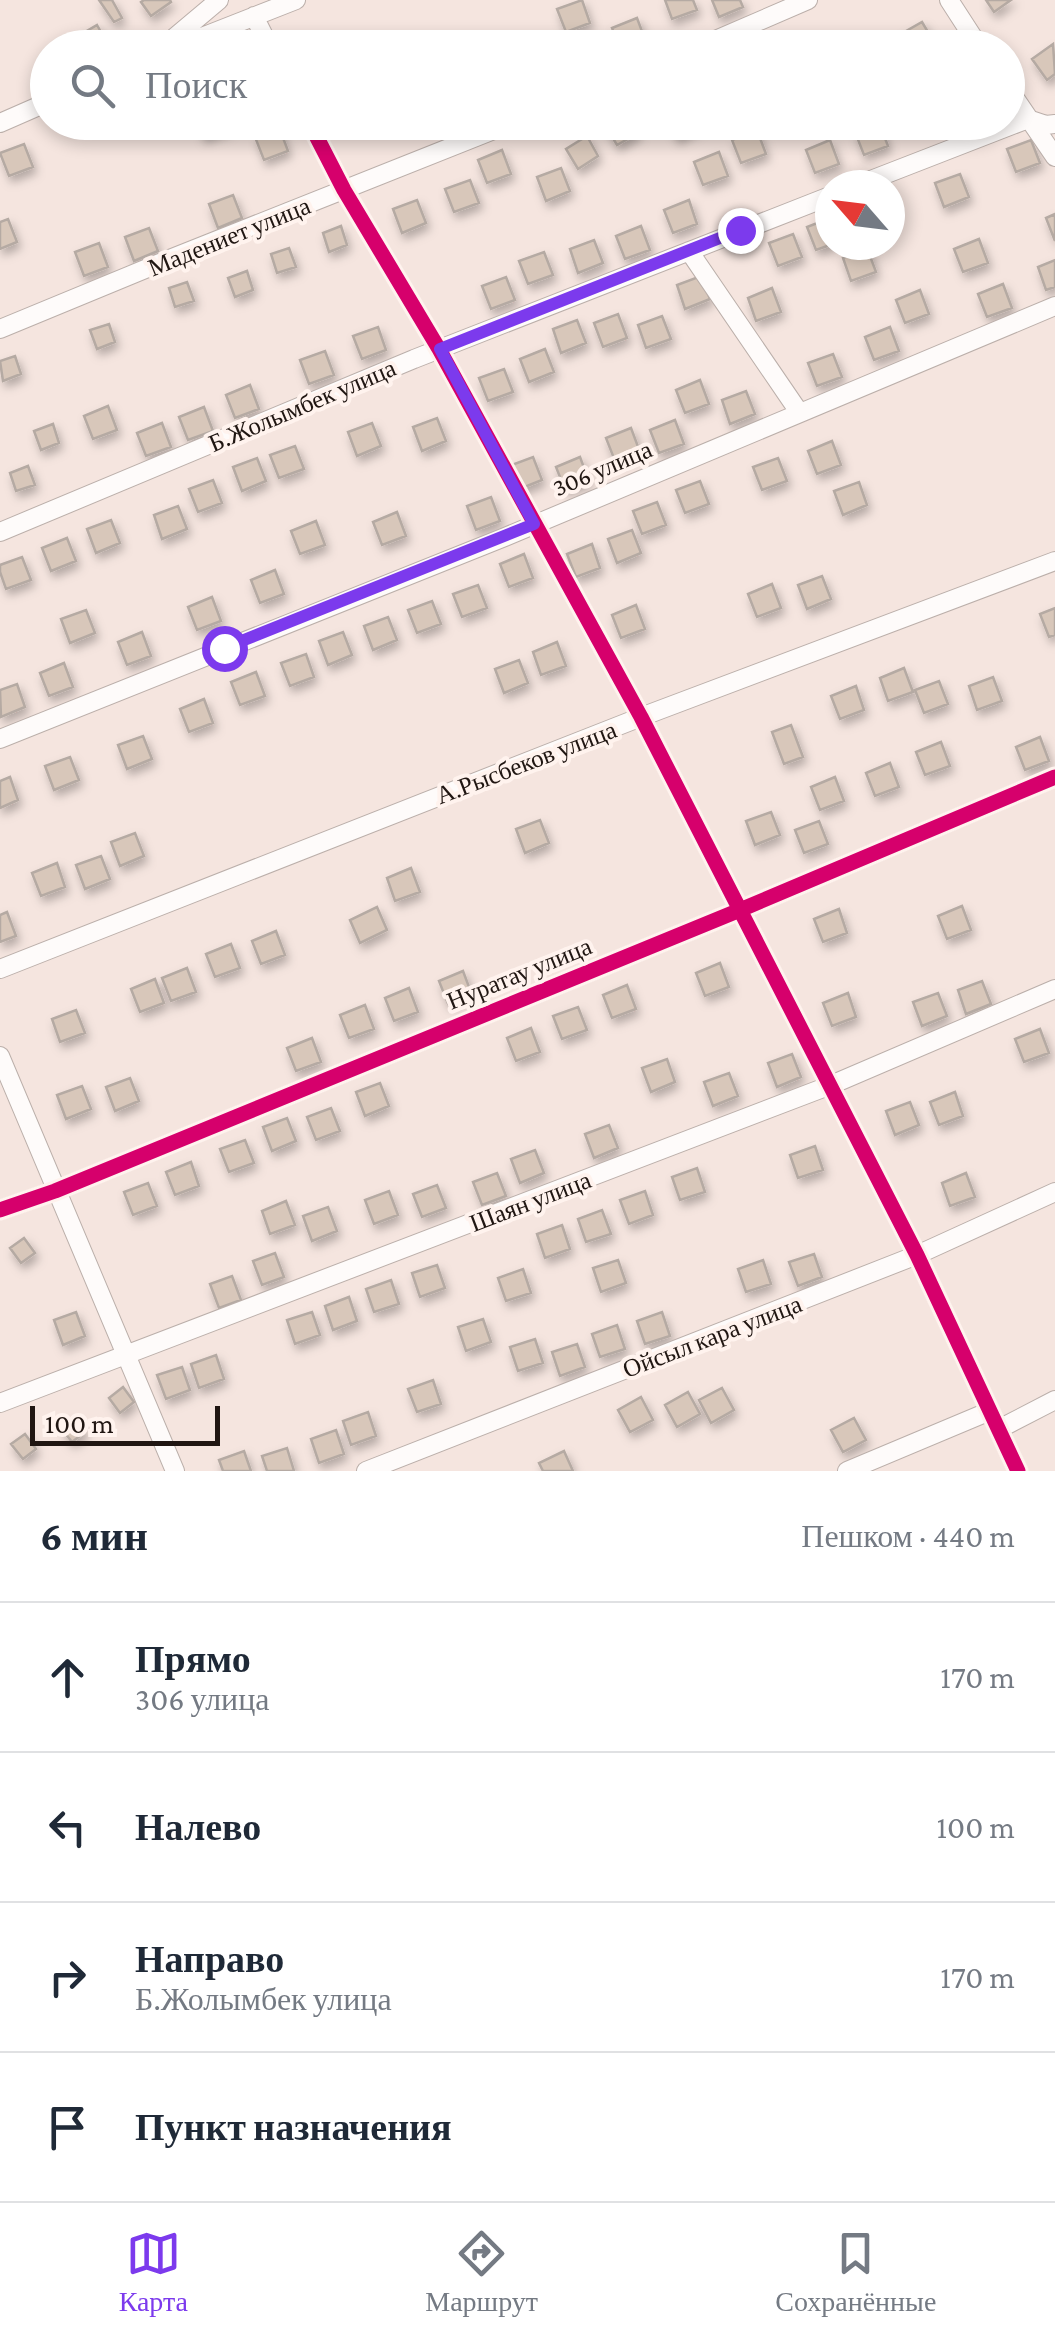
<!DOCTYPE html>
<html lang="ru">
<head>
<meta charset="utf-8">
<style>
  :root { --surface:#fff; --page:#f6f6f7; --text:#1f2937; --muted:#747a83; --line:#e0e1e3; --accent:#7c3aed }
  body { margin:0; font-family:"Crimson Pro",serif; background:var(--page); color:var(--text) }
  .compass { position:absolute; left:815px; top:170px; width:90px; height:90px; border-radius:50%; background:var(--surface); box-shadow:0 5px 15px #0003; rotate:298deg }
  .scale { position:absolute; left:30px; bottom:25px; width:190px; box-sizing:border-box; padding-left:10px; border:5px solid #201612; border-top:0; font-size:28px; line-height:35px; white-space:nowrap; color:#201612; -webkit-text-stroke:8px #fff3ee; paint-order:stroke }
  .stop { position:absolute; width:30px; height:30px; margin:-22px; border:8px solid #7c3aed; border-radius:50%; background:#fff }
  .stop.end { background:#7c3aed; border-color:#fff; box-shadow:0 2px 10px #0008 }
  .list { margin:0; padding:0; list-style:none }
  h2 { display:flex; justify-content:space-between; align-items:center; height:130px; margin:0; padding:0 40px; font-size:42px }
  h2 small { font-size:32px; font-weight:400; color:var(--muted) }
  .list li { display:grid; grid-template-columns:65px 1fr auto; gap:30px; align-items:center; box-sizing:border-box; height:150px; padding:0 40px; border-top:2px solid var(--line) }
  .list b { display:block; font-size:38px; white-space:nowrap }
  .list p { margin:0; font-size:32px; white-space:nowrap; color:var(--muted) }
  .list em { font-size:32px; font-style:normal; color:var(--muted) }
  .icon { flex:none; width:55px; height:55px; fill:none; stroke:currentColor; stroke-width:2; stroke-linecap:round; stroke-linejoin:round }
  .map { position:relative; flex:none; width:1055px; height:1471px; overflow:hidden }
  .search { position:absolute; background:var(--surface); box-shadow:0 5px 15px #0003; left:30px; right:30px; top:30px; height:110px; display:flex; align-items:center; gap:25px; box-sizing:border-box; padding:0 35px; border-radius:55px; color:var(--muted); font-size:38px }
  .sheet { height:730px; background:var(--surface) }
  nav { display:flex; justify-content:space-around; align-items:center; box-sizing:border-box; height:140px; border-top:2px solid var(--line); background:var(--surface); font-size:28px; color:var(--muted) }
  nav a { display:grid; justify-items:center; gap:5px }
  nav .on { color:var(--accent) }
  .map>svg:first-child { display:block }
  .building { fill:#d8c7ba; stroke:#b5aaa3; stroke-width:2.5; filter:url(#shadow) }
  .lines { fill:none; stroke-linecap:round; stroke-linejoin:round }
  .minor-casing { stroke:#bbafaa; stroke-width:20 }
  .minor { stroke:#fefbfa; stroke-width:18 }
  .cycleway-casing { stroke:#fff3ee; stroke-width:21 }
  .cycleway { stroke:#d6006c; stroke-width:15 }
  .route { stroke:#7c3aed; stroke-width:12 }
  .labels { text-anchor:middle; stroke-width:8; stroke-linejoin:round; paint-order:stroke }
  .street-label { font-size:25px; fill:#201612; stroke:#fff3ee }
</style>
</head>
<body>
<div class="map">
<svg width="1055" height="1471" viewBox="0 0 1055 1471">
  <defs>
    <filter id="shadow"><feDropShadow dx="3" dy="5.5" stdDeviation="5" flood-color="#0004"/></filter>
  </defs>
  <rect width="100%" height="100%" fill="#f5e5df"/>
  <path class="building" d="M 99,0 L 112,0 L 122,18 L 114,22 Z
    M 144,0 L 170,0 L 171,2 L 151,16 L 141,2 Z
    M 582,0 L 590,23 L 566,32 L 557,9 Z
    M 665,0 L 693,0 L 697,10 L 672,19 Z
    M 712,0 L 740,0 L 743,7 L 719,17 Z
    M 986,0 L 1011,0 L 994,12 Z
    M 637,18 L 646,42 L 631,48 L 620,48 L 612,28 Z
    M 922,22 L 934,42 L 924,48 L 909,48 L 901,34 Z
    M 97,25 L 110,48 L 87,48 L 80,35 Z
    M 1053,44 L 1055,74 L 1047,80 L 1032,59 Z
    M 198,122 L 226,122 L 228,128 L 203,137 Z
    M 609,122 L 632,122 L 638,133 L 617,145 L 605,125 Z
    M 668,122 L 696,122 L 698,126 L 677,138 Z
    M 879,123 L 888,146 L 864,155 L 855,132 Z
    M 279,127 L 288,151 L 264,160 L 255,137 Z
    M 757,130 L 766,154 L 741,163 L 732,140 Z
    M 587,136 L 598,156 L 578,169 L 566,149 Z
    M 830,140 L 839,164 L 815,173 L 806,150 Z
    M 1031,140 L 1040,163 L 1016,172 L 1007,149 Z
    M 24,144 L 33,167 L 9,176 L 0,153 Z
    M 502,150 L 511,174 L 487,183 L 478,160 Z
    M 719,152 L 728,176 L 703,185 L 694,162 Z
    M 561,168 L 570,191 L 546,201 L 537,177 Z
    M 960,174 L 969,197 L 944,207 L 935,183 Z
    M 470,180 L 479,203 L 454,212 L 445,189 Z
    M 233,195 L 242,218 L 218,228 L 209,204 Z
    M 417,200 L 426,223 L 402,233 L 393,209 Z
    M 689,200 L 697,224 L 673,233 L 664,210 Z
    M 1055,214 L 1055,241 L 1046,218 Z
    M 830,218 L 830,245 L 816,250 L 807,227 Z
    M 8,219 L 17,242 L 0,249 L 0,222 Z
    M 341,226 L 347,245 L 329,252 L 323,233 Z
    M 641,226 L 650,250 L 625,259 L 616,236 Z
    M 149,228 L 158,251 L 134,261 L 125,237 Z
    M 793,234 L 802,257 L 778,266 L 769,243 Z
    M 979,239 L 988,263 L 963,272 L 954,249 Z
    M 594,240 L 603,263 L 578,273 L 570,249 Z
    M 99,243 L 108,267 L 84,276 L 75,252 Z
    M 289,248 L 296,267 L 277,273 L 271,254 Z
    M 867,248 L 876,272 L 851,281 L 843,258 Z
    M 544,252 L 553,275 L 528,284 L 519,261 Z
    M 1055,260 L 1055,287 L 1046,290 L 1038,267 Z
    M 247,271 L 253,290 L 235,297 L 228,278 Z
    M 701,276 L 710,299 L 685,309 L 677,285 Z
    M 506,277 L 515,300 L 491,309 L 482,286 Z
    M 187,282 L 194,301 L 175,307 L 169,288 Z
    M 1003,284 L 1012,308 L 987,317 L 978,294 Z
    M 772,288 L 781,312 L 756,321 L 748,298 Z
    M 920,290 L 929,314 L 905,323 L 896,300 Z
    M 618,314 L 627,338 L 603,347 L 594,323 Z
    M 662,316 L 671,339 L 646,348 L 638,325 Z
    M 577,320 L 586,343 L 561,353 L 553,329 Z
    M 109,324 L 115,342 L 97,349 L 90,330 Z
    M 378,327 L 386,350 L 362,359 L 353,336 Z
    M 890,327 L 899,351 L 874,360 L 865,337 Z
    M 545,349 L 554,372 L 529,382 L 520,359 Z
    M 325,351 L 334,375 L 309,384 L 300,360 Z
    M 833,354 L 842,377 L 817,386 L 808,363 Z
    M 15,356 L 21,374 L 3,381 L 0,361 Z
    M 504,369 L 513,392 L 488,401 L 479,378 Z
    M 700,380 L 709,404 L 685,413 L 676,390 Z
    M 250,385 L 259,409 L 235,418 L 226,395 Z
    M 746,391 L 755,414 L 730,424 L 722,400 Z
    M 108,406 L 117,430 L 93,439 L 84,416 Z
    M 204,407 L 213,431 L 188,440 L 179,417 Z
    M 437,418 L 446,441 L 422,451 L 413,427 Z
    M 675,420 L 684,444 L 659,453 L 650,430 Z
    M 162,423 L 171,447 L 146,456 L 137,433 Z
    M 372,423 L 381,446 L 357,456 L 348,432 Z
    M 53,424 L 59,443 L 41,450 L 34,431 Z
    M 631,428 L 640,452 L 615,461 L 606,438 Z
    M 832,441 L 841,465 L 817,474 L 808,451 Z
    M 295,446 L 304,469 L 279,478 L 270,455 Z
    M 533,457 L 542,480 L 517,490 L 509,466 Z
    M 580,457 L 589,481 L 565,490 L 556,467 Z
    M 257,458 L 266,481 L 242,491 L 233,467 Z
    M 778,458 L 787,481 L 762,490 L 753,467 Z
    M 28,466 L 35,485 L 16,491 L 10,473 Z
    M 213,480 L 222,503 L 198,512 L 189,489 Z
    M 700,481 L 709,504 L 685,513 L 676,490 Z
    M 859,482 L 867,505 L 843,515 L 834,491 Z
    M 491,497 L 500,521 L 476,530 L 467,506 Z
    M 657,502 L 666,525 L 642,534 L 633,511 Z
    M 178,506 L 187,529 L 162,539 L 154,515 Z
    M 397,512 L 406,536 L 382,545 L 373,522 Z
    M 111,520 L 120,543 L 96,553 L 87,529 Z
    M 316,521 L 325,545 L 300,554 L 291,531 Z
    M 632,530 L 641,553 L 617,563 L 608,539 Z
    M 67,538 L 76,561 L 51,571 L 42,548 Z
    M 592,544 L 600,568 L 576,577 L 567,554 Z
    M 524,554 L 533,578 L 509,587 L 500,564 Z
    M 22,557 L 31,580 L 6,589 L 0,572 L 0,565 Z
    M 275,570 L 284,594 L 260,603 L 251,580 Z
    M 822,576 L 831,599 L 807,609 L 798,585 Z
    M 772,584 L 781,608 L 757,617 L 748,594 Z
    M 478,585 L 487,608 L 462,617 L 453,594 Z
    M 212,597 L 221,621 L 197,630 L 188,607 Z
    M 432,601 L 441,624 L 417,633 L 408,610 Z
    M 636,605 L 645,629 L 621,638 L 612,615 Z
    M 1055,608 L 1055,635 L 1049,637 L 1040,614 Z
    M 86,610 L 95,633 L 70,643 L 61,619 Z
    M 388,617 L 397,640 L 373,650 L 364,626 Z
    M 142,632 L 151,656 L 127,665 L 118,642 Z
    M 343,632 L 352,655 L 328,665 L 319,641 Z
    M 557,642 L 566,666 L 541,675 L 533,652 Z
    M 306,654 L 314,677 L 290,686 L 281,663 Z
    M 519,660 L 528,683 L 504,693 L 495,669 Z
    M 64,663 L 73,687 L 49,696 L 40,673 Z
    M 904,668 L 913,692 L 888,701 L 880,678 Z
    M 256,672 L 265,696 L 240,705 L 231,682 Z
    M 993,677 L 1002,701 L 977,710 L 969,686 Z
    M 939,681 L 948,704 L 924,713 L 915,690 Z
    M 17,684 L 25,707 L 1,717 L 0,690 Z
    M 856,686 L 864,710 L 840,719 L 831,696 Z
    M 204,699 L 213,723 L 189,732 L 180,709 Z
    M 791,725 L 803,757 L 784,764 L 772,732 Z
    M 143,736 L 152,759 L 127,769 L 118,745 Z
    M 1040,737 L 1049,761 L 1025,770 L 1016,747 Z
    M 941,742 L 950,766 L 925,775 L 916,752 Z
    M 70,757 L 79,780 L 54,790 L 45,766 Z
    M 890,763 L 899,787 L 875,796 L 866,773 Z
    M 10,777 L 18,800 L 0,808 L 0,781 Z
    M 835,777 L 844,801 L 820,810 L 811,787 Z
    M 771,812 L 780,835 L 755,845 L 746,821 Z
    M 540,820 L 549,843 L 525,853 L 516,829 Z
    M 819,821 L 828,844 L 804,853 L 795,830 Z
    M 135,833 L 144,856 L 120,866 L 111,842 Z
    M 101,856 L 110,879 L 85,889 L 76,865 Z
    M 57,863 L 65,887 L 41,896 L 32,873 Z
    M 411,868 L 420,892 L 395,901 L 387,878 Z
    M 962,906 L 971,930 L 947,939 L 938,916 Z
    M 377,907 L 387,930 L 360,943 L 350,920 Z
    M 839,909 L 847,933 L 823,942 L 814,919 Z
    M 7,912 L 16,936 L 0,942 L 0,915 Z
    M 276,931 L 285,955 L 261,964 L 252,941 Z
    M 231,944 L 240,968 L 215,977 L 206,954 Z
    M 720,963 L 729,987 L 705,996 L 696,973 Z
    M 187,968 L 196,992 L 171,1001 L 162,978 Z
    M 463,971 L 472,995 L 448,1004 L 439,981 Z
    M 155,979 L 164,1003 L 140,1012 L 131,989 Z
    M 982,981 L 991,1004 L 966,1014 L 958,990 Z
    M 627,985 L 636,1009 L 612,1018 L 603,995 Z
    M 409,988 L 418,1012 L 394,1021 L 385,998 Z
    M 848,993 L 856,1017 L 832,1026 L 823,1003 Z
    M 938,993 L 947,1016 L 922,1026 L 913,1002 Z
    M 365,1005 L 374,1029 L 349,1038 L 340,1015 Z
    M 578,1007 L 587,1030 L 562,1039 L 553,1016 Z
    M 76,1010 L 85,1033 L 60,1042 L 52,1019 Z
    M 531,1028 L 540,1052 L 516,1061 L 507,1038 Z
    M 1040,1029 L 1049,1053 L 1024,1062 L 1015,1039 Z
    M 312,1038 L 321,1062 L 296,1071 L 287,1048 Z
    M 792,1054 L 801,1077 L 777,1087 L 768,1063 Z
    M 667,1059 L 675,1082 L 651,1092 L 642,1068 Z
    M 729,1073 L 738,1096 L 713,1106 L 704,1082 Z
    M 130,1078 L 139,1101 L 115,1111 L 106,1087 Z
    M 380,1083 L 389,1106 L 365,1116 L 356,1092 Z
    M 82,1086 L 91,1109 L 66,1119 L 57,1095 Z
    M 955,1092 L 963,1116 L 939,1125 L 930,1102 Z
    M 910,1102 L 919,1125 L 895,1135 L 886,1111 Z
    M 331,1108 L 340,1131 L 316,1140 L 307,1117 Z
    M 287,1118 L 296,1141 L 272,1151 L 263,1127 Z
    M 609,1125 L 618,1148 L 594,1158 L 585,1134 Z
    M 245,1140 L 254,1163 L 229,1172 L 220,1149 Z
    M 815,1146 L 823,1170 L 798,1178 L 790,1155 Z
    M 535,1150 L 544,1173 L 520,1183 L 511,1159 Z
    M 191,1162 L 199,1186 L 175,1195 L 166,1172 Z
    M 697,1168 L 705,1192 L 680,1200 L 672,1177 Z
    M 497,1173 L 506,1196 L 482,1205 L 473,1182 Z
    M 966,1173 L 975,1197 L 950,1206 L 942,1183 Z
    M 148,1183 L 157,1206 L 133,1215 L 124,1192 Z
    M 437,1185 L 446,1208 L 422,1217 L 413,1194 Z
    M 389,1191 L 398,1215 L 374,1224 L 365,1200 Z
    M 645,1191 L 653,1215 L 629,1224 L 620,1200 Z
    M 286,1201 L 295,1225 L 270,1234 L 262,1211 Z
    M 328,1207 L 337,1231 L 312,1241 L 303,1216 Z
    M 602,1210 L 611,1234 L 586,1242 L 578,1219 Z
    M 562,1225 L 570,1249 L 545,1258 L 537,1234 Z
    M 24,1238 L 35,1253 L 21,1263 L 10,1248 Z
    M 275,1253 L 284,1277 L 262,1285 L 253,1261 Z
    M 814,1254 L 822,1277 L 798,1286 L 789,1262 Z
    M 618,1260 L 626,1283 L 601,1292 L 593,1268 Z
    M 763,1260 L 771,1284 L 746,1292 L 738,1269 Z
    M 437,1265 L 445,1288 L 420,1297 L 412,1273 Z
    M 523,1269 L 531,1293 L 506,1301 L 498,1278 Z
    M 232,1276 L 241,1300 L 219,1308 L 210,1284 Z
    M 391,1280 L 399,1304 L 374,1312 L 366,1289 Z
    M 349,1297 L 357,1321 L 333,1330 L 325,1306 Z
    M 76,1312 L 85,1336 L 63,1345 L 54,1320 Z
    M 312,1312 L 320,1335 L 295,1344 L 287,1320 Z
    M 662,1312 L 670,1336 L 645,1344 L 637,1321 Z
    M 483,1319 L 491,1342 L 466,1351 L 458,1327 Z
    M 617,1325 L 625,1349 L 600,1357 L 592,1334 Z
    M 535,1339 L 543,1363 L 518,1371 L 510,1347 Z
    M 577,1344 L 585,1367 L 560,1376 L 552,1352 Z
    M 216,1355 L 224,1379 L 199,1388 L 191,1364 Z
    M 182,1367 L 190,1390 L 166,1399 L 157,1375 Z
    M 433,1380 L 441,1404 L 417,1412 L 408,1389 Z
    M 123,1387 L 134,1402 L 120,1413 L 109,1398 Z
    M 722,1388 L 734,1410 L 711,1423 L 699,1400 Z
    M 688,1392 L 700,1414 L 677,1427 L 665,1405 Z
    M 641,1397 L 653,1420 L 630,1432 L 618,1410 Z
    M 368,1412 L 376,1436 L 351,1445 L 343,1421 Z
    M 74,1418 L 85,1432 L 72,1442 L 61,1428 Z
    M 854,1418 L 866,1440 L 843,1452 L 831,1430 Z
    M 336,1430 L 344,1454 L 319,1463 L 311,1439 Z
    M 25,1434 L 36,1449 L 23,1459 L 11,1444 Z
    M 287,1448 L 294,1471 L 267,1471 L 262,1456 Z
    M 244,1451 L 251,1471 L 223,1471 L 219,1460 Z
    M 564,1451 L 573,1471 L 543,1471 L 539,1463 Z"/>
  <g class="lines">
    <defs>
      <path id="minor" d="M 949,0 L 980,48
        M 254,16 L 270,48
        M 162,48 L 219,0
        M 174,48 L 296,0
        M 697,48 L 808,0
        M 1008,88 L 1055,157
        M 309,122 L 344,190 L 439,349 L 641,717 L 917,1255 L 1018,1471
        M 0,123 L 48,102
        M 858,185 L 1028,119 L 1046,125 L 1055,124
        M 689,251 L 799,412
        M 0,329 L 172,258 L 514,122
        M 0,532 L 414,359 L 830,196
        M 0,739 L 505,537 L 1055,306
        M 0,969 L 641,717 L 1055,561
        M 0,1056 L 175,1471
        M 0,1210 L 55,1191 L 740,910 L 1055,777
        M 0,1403 L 831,1085 L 1055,989
        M 999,1429 L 1055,1400
        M 366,1471 L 917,1255 L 1055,1192
        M 847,1471 L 990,1411"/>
    </defs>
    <use href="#minor" class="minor-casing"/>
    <use href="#minor" class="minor"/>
    <defs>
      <path id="cycleway" d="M 309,122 L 344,190 L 439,349 L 641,717 L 917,1255 L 1018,1471
        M 0,1210 L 55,1191 L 740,910 L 1055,777"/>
    </defs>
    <use href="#cycleway" class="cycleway-casing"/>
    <use href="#cycleway" class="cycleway"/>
  </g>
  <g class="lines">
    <path class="route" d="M 224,648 L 534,524 L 440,349 L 740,230"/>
  </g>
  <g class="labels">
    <g class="street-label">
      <text transform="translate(229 236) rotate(-22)" y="9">Мадениет улица</text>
      <text transform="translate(302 405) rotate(-23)" y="9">Б.Жолымбек улица</text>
      <text transform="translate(602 468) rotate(-23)" y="9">306 улица</text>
      <text transform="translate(526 762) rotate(-21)" y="9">А.Рысбеков улица</text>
      <text transform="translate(519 973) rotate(-22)" y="9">Нуратау улица</text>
      <text transform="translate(530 1201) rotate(-21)" y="9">Шаян улица</text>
      <text transform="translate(712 1336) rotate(-21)" y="9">Ойсыл кара улица</text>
    </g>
  </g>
</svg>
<svg class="compass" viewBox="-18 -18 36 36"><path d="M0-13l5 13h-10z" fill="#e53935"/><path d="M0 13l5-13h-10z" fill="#747a83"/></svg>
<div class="scale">100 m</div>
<div class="stop" style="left:224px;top:648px"></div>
<div class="stop end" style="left:740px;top:230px"></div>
<div class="search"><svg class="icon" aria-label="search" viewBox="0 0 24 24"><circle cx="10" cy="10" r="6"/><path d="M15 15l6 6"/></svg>Поиск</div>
</div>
<section class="sheet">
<h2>6 мин<small>Пешком · 440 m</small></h2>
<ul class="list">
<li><svg class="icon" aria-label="ahead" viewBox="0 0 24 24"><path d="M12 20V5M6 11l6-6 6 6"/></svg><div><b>Прямо</b><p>306 улица</p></div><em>170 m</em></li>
<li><svg class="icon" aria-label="left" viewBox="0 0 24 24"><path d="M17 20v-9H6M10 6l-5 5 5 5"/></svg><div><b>Налево</b></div><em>100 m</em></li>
<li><svg class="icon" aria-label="right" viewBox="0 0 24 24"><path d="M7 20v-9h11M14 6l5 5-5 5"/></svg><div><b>Направо</b><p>Б.Жолымбек улица</p></div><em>170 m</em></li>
<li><svg class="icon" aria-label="arrive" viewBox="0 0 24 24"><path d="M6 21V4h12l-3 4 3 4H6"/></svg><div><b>Пункт назначения</b></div></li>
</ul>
</section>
<nav>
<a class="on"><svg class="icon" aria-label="map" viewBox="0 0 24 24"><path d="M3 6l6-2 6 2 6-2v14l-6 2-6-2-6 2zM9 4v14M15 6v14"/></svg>Карта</a>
<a><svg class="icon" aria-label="directions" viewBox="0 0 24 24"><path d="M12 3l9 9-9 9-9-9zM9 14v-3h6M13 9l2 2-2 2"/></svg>Маршрут</a>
<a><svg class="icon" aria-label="saved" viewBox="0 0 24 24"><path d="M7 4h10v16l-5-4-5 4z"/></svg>Сохранённые</a>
</nav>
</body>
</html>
